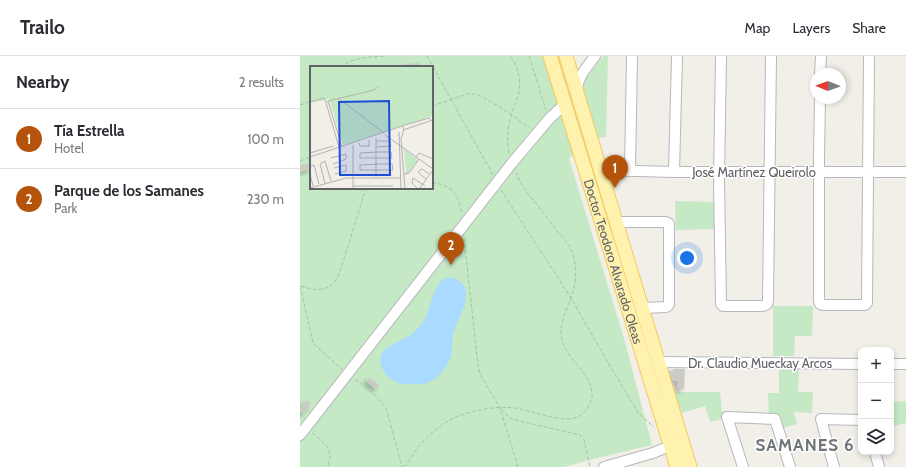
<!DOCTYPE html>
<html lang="en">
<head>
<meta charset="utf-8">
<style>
  :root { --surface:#fff; --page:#f7f7f7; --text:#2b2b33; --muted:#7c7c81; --line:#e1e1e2; --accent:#b45309 }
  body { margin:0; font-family:Cabin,sans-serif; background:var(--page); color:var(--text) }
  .controls { position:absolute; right:12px; bottom:12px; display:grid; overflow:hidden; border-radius:8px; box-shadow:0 2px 6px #0003 }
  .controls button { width:36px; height:36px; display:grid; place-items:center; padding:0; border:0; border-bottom:1px solid var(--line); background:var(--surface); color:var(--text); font:20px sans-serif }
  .compass { position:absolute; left:510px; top:12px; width:36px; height:36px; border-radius:50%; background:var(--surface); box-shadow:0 2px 6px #0003; rotate:271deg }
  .you { position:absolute; left:387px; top:202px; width:14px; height:14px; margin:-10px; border:3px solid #fff; border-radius:50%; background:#1a73e8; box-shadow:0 0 0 6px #1a73e833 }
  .badge { display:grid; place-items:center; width:26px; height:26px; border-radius:50%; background:var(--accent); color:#fff; font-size:13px; font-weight:700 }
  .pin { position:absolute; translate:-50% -33px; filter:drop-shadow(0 1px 2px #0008) }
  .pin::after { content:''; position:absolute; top:21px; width:14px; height:12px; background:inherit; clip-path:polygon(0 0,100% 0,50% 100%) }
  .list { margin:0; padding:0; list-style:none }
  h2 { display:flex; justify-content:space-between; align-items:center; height:52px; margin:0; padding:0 16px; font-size:17px }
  h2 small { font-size:13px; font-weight:400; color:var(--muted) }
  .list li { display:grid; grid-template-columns:26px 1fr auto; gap:12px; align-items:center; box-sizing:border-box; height:60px; padding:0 16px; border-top:1px solid var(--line) }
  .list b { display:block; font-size:15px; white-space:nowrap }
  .list p { margin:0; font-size:13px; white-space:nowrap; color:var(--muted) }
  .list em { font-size:13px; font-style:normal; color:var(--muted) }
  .icon { flex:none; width:22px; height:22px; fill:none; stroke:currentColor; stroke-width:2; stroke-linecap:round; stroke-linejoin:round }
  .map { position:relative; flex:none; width:606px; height:411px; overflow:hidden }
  header { display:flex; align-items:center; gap:24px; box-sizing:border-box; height:56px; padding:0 20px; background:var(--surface); border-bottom:1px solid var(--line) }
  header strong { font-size:19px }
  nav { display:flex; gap:22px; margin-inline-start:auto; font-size:14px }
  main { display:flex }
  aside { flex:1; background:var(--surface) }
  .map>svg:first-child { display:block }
  .green { fill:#c5e8c5; fill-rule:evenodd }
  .water { fill:#aadaff }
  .building { fill:#cccac5; filter:url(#shadow) }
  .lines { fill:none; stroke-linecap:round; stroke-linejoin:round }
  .minor-casing { stroke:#b5b8bc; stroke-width:12 }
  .major-casing { stroke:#f2c960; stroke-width:15 }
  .path { stroke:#9cc7a9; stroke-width:1; stroke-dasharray:4 2; stroke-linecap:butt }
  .minor { stroke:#fff; stroke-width:10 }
  .major { stroke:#fff2af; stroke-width:13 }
  .labels { text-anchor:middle; stroke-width:3; stroke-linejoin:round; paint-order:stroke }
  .street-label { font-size:13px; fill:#5f6368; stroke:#fff }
  .district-label { font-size:17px; font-weight:bold; letter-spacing:1px; fill:#70757a; stroke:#fff }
  .inset-road { fill:none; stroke:#b3b3b1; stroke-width:1 }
  .view { fill:#1d4ed8; fill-opacity:0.15; stroke:#1d4ed8; stroke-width:2 }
  .inset-edge { fill:none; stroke:#5f6368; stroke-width:2 }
</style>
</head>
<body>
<header>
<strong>Trailo</strong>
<nav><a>Map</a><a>Layers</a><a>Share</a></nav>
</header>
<main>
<aside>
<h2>Nearby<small>2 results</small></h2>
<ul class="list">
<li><span class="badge">1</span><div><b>Tía Estrella</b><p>Hotel</p></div><em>100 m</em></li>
<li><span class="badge">2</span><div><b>Parque de los Samanes</b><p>Park</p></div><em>230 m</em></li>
</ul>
</aside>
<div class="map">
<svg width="606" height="411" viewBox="0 0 606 411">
  <defs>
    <filter id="shadow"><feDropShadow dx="-3" dy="3" stdDeviation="2" flood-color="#0004"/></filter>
  </defs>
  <rect width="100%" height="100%" fill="#f1efe8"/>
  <path class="green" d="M 0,0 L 243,0 L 275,98 L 269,102 L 325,286 L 352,389 L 289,404 L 264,411 L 0,411 ZM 11,11 L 132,11 L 132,132 L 11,132 Z
    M 303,0 L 308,0 L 306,81 L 297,82 L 282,33 L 282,28 L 284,24 Z
    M 375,145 L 416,146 L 415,173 L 376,174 Z
    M 473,250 L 513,250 L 512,280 L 495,280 L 494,300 L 473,300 Z
    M 479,313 L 499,314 L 498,336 L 513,336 L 512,357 L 494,356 L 497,368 L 482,372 L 478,358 L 469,358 L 468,337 L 479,337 Z
    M 374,336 L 420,336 L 423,363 L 410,366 L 405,350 L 382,357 Z
    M 606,345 L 606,367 L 591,371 L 591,346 Z"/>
  <path class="water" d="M 153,222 C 179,231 159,259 154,276 C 151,284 153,293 151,300 C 148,310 139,321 130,326 C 124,329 116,328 109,328 C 104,328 99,328 94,325 C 89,323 85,317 82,312 C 74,293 96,288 107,281 C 113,278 119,271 123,266 C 131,256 132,230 144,223 C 146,222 150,222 153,222 Z"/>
  <path class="building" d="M 119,7 L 119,11 L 106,11 L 106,8 Z
    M 10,107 L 11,113 L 0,116 L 0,110 Z
    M 373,313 L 385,313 L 384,333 L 377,333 L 377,325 L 373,325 L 369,315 L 373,315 Z
    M 69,321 L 79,329 L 76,333 L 66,325 Z
    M 7,344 L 11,347 L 3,358 L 0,355 L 0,353 Z"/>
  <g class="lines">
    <defs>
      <path id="minor" d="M 421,0 L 419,123 L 421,248 L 423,250 L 463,250 C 467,249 468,248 468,245 L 471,0
        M 520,18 L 521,0
        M 277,35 C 277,21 287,11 295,0
        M 520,42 L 519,101 L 519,245 L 520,248 L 523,249 L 565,249 L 567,247 L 569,0
        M 301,114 L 374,116 L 606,116
        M 330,115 L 332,0
        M 374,116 L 377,0
        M 317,166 L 365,166 L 368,167 L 369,168 L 369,248 L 368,250 L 366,251 L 343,252
        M 359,306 L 561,308
        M 591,308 L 606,308
        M 0,379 L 212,107 L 249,63 L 265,48
        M 575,396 L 579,411
        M 304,411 L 353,397 L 370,390
        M 443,411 L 427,361 L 475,363 L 490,411
        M 534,411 L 521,363 L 561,364"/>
      <g id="major">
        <path id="s1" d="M 250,0 L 377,411"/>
        <path d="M 266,0 L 390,411"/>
      </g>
    </defs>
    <use href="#minor" class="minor-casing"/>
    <use href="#major" class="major-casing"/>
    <path class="path" d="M 127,0 L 193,119
      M 229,0 L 246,54
      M 40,11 C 54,1 70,1 87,0
      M 0,49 L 11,45
      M 132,50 L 167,38 L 176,38 L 183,41 L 211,58 L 229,72
      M 209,97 C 207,85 207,72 211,60 C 213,52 217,44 219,36 C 221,24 218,10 210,0
      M 0,105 L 11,101
      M 132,126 C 153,131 157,136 162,157
      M 201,134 L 271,242 L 310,310 L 339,358 L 354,371
      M 164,182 L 178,310 L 181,320 L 200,352 L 218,411
      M 0,230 L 13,287 L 18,292 L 42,313
      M 1,230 C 18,236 32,236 40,216 L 66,132
      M 55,323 L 73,337 L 86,352 L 102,411
      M 201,353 L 211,363 L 280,379 L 284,384 L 290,411
      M 12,377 C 20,384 30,389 30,401 C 30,404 28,408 28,411
      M 104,411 C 110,404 114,396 120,389 C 133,374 148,363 167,357 C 182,353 199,350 215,352 C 231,354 263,368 277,361 C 281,360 284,356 286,354 C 289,350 292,344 292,340 C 294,317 261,302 261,276 C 261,262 269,249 273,236 C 277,221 277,205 270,191 C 265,183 257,175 251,167 C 244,158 237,148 229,139 L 223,131 L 216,117"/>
    <use href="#minor" class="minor"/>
    <use href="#major" class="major"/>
  </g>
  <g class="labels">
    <g class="street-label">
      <text x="454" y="121">José Martínez Queirolo</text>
      <text dy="5" stroke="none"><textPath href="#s1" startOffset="215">Doctor Teodoro Alvarado Oleas</textPath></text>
      <text x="460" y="312">Dr. Claudio Mueckay Arcos</text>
    </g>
    <g class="district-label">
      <text x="505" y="395">SAMANES 6</text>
    </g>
  </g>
  <g transform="translate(10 10)">
    <rect width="123" height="123" fill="#f1efe8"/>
    <path d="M 0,0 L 123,0 L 123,50 L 33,79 L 19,33 L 0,37 ZM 94,83 L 108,94 L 98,107 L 96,107 Z" fill="#c5e8c5"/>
    <path class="inset-road" d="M 28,32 L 74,67M 18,35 L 64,24 L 69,20M 0,36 L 14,32 L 16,36M 92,60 L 119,52 L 121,54M 93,64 L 123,54M 89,66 L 91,123M 75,69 L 123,103M 66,72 L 66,111M 49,77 L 50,80 L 59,80 L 59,74M 43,79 L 43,123M 29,81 L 16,37 L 18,35 L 32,81M 66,81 L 81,80 L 80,75 L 66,75M 67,86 L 81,86 L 82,92 L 50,92 L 50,87 ZM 0,87 L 23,80M 0,91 L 92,60 L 94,63 L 91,73 L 95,123M 106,91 L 109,87 L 123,93M 21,92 L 36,88 L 36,93 L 23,98M 68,98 L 82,98 L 83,104 L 50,104 L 50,99 ZM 0,100 L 4,99 L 9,118M 24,102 L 36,99 L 36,105 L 25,108M 0,108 L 3,120M 94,108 L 99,107 L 109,93M 116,113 L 108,106 L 112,103 L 119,108M 15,117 L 10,98 L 15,95 L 21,115M 43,120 L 83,120M 0,122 L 36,112 L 91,112M 108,123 L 102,117 L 103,112 L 115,120M 109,123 L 123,104"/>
    <path class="view" d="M 79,35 L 80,109 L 30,109 L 29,36 Z"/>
    <rect width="123" height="123" class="inset-edge"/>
  </g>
</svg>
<div class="controls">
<button>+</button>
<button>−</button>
<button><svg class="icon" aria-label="layers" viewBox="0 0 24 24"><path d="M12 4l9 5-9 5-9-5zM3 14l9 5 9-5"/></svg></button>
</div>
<svg class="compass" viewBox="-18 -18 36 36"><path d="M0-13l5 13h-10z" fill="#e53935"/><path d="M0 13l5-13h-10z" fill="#7c7c81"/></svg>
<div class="you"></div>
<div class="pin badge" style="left:315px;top:132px">1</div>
<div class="pin badge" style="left:151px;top:209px">2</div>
</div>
</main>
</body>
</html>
